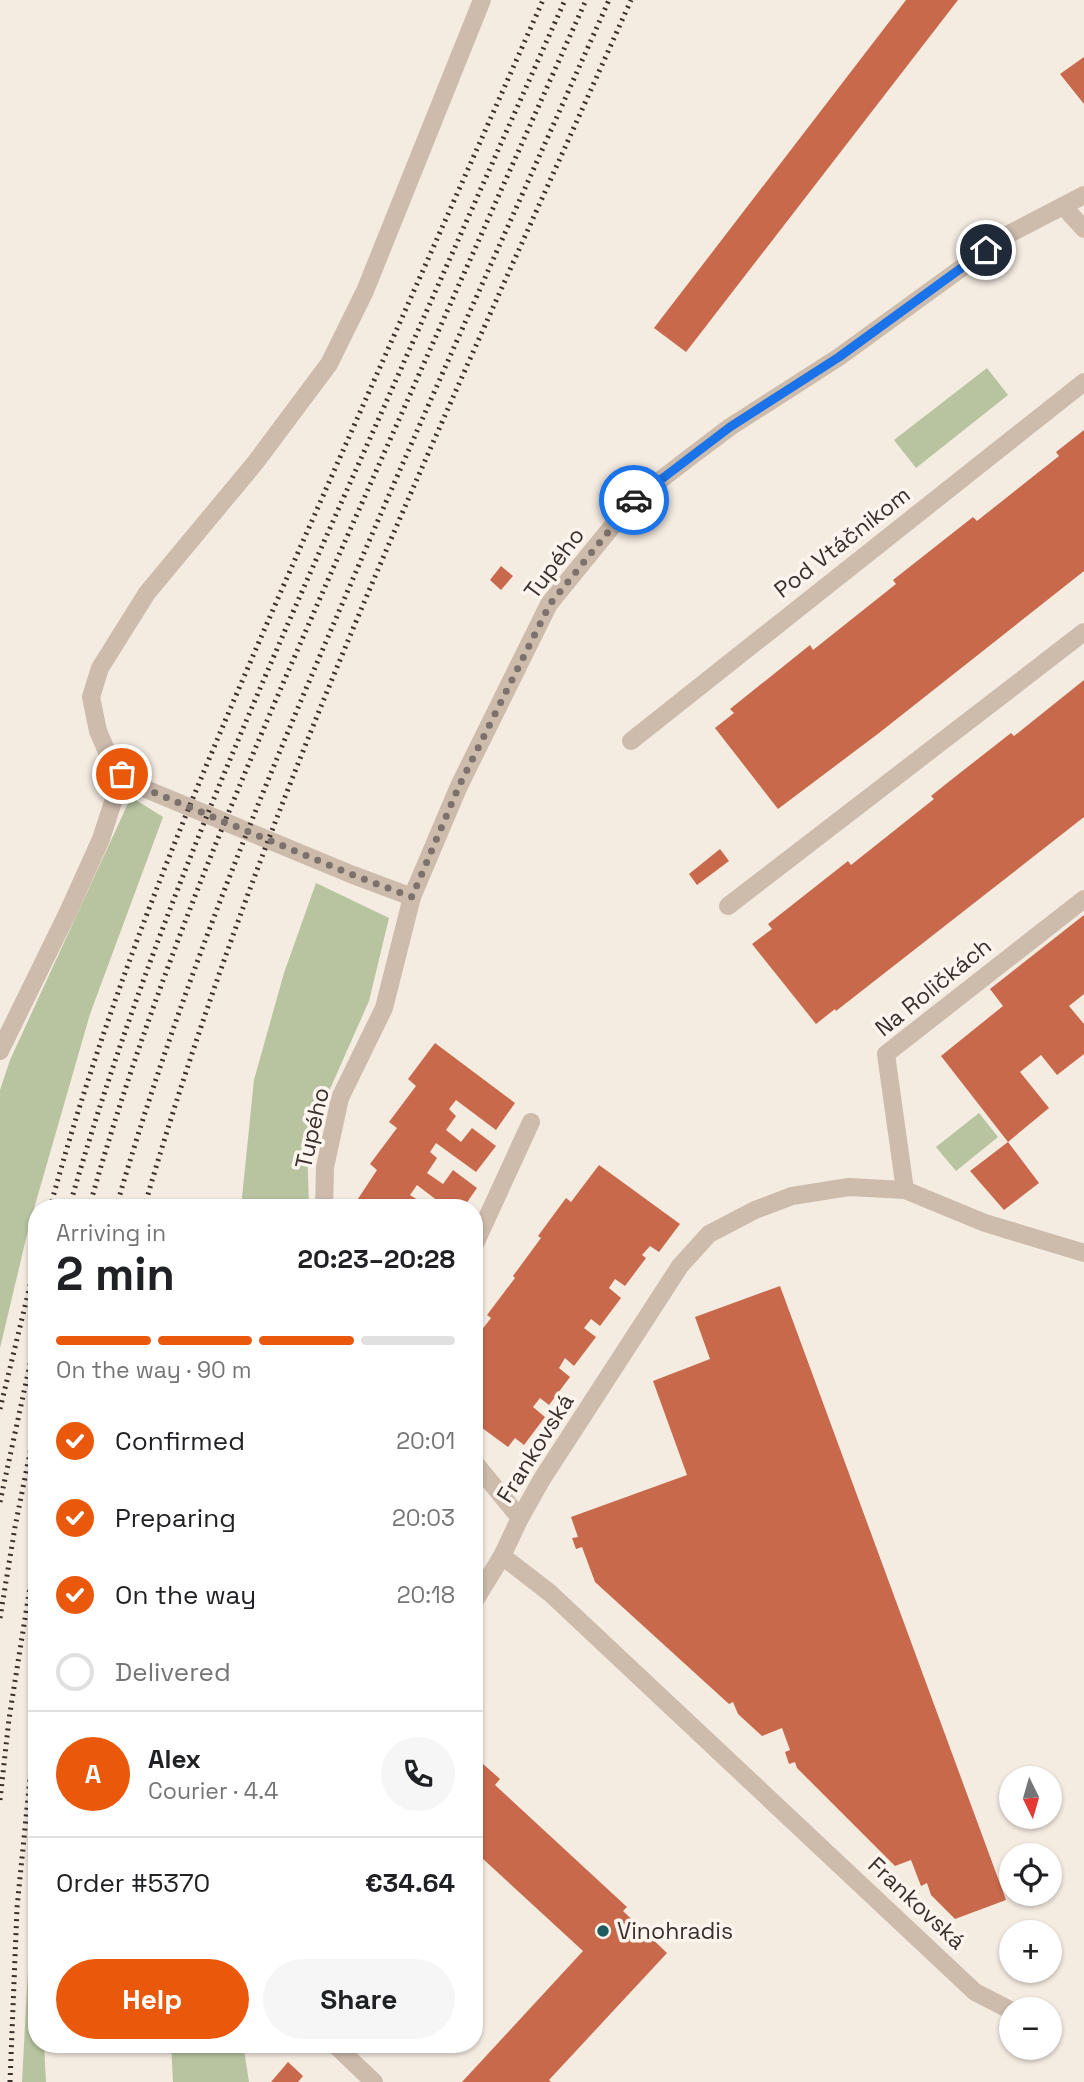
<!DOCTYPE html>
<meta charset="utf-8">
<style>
:root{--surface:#fff;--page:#f6f6f6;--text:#202124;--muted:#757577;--line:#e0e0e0;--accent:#ea580c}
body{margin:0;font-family:"Space Grotesk",sans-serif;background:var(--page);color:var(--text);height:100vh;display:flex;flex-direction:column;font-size:26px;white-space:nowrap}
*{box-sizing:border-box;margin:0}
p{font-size:23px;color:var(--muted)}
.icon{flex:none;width:38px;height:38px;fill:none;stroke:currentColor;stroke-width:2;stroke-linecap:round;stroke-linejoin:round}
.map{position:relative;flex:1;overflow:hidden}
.drawer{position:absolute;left:28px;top:1199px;width:455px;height:854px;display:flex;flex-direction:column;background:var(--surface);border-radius:28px;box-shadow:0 2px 5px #0004}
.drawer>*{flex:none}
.needle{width:46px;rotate:175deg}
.controls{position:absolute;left:999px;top:1766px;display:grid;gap:14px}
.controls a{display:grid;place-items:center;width:63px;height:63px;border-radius:50%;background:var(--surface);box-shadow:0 2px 5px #0004;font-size:35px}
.pin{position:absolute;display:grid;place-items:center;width:60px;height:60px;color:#fff;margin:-30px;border:4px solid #fff;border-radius:50%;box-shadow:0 2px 7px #0007}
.courier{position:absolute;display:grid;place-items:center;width:70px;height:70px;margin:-35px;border:5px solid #1a73e8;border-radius:50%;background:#fff;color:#222;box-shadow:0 2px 9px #0007}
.headline em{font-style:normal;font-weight:700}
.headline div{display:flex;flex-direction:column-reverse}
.headline{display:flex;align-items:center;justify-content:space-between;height:119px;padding:0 28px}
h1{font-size:46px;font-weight:700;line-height:52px}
.bar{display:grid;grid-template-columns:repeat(4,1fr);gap:10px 7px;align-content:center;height:84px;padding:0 28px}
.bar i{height:9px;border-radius:5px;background:var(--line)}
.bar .on{background:var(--accent)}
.bar p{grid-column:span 4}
.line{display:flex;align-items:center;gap:18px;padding:0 28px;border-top:2px solid var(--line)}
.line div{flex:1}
.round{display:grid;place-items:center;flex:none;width:74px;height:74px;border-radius:37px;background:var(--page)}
ol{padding:0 28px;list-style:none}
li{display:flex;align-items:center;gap:21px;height:77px}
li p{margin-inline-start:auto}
li .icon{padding:7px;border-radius:50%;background:var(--accent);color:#fff;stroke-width:4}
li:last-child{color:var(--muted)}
li i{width:38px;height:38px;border:4px solid var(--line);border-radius:50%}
.cta{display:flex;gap:14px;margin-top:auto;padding:14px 28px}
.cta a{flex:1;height:80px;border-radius:42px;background:var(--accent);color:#fff;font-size:28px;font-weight:700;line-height:80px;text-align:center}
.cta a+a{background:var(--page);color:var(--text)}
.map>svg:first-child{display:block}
.green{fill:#b8c4a0}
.building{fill:#c8694b}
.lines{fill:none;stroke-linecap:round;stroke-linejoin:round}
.minor{stroke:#cdbbac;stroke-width:18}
.rail{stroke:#3b302b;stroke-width:5;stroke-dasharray:2 5;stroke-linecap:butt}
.done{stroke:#7c716b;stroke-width:7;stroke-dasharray:0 12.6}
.route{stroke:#1a73e8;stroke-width:9}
.poi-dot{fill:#1f5a5e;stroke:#fbf5ee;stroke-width:2.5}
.labels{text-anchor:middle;stroke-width:7;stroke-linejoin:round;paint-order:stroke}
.street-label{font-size:23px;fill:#3b302b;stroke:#fbf5ee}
.poi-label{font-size:23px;fill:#3b302b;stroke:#fbf5ee;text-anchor:start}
</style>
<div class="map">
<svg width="1084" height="2082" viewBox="0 0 1084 2082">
<rect width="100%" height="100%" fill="#f4ebe1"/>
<!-- green -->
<g class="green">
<path d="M987,368L1008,395L916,468L894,440Z"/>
<path d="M131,797L163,817L90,1014L29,1226L0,1348V1090L10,1060Z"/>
<path d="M316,883L389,918L369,1001L307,1141L309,1207H241L254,1080L284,973Z"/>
<path d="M979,1113L998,1137L956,1171L936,1147Z"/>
<path d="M29,1950L37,1967V2044H44L46,2082H22Z"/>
<path d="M171,2044H243L249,2082H173Z"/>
</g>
<!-- building -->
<g class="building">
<path d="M906,0H958L686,352L654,328Z"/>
<path d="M1084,57V104L1060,74Z"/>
<path d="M1084,430V571L879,733L778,809L715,728L734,713L730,709L810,645L813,650L896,584L893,580L973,517L977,521L1059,456L1056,452Z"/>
<path d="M501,566L513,576L501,590L490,580Z"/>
<path d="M1084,680V817L836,1011L835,1009L816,1024L752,944L772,929L768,924L848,861L851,865L934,799L931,796L951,780L1011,733L1014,736Z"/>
<path d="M720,849L729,861L697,885L689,874Z"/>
<path d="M1084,915V994L1069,1006L1084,1024V1054L1057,1075L1041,1055L1020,1072L1049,1108L1008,1142L941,1056L1003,1006L990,989Z"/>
<path d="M435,1043L515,1103L496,1130L456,1100L449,1109L456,1116L446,1130L461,1142L472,1128L496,1146L476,1172L436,1143L430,1152L437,1158L427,1173L443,1184L453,1170L477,1188L463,1208H447L417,1185L410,1195L418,1200L413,1208H352L377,1170L370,1164L397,1128L389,1122L416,1086L408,1079Z"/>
<path d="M1008,1142L1039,1183L1004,1210L970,1171Z"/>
<path d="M599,1165L680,1224L659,1252L650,1246L642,1255L646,1258L625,1286L615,1279L609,1288L621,1298L600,1326L591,1319L584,1328L596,1337L574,1366L565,1358L559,1368L570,1377L549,1405L540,1398L533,1407L545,1417L524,1445L515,1438L508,1447L474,1422V1340L491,1318L487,1315L515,1278L513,1276L541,1238L538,1236L566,1198L571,1202Z"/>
<path d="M780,1286L1006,1900L955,1919L931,1895L927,1883L921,1886L911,1860L895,1866L797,1768L795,1762L789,1764L785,1752L790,1750L782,1728L762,1736L738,1714L733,1702L729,1704L595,1582L582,1547L576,1549L572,1538L578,1537L571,1517L687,1475L653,1381L710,1359L695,1317Z"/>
<path d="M474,1756L500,1779L495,1785L627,1907L623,1911L667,1953L549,2080L551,2082H462L583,1951L482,1858L474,1867Z"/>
<path d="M288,2062L303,2076L298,2082H271Z"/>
</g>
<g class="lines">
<!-- minor -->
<g class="minor">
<path d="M1063,206L1084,229"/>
<path d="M631,741L1084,382"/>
<path d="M412,897L353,875L148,790L122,774L107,752L98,731L91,697L100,668L147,593L255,463L329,364L365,291L482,0"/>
<path d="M728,906L1084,632"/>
<path d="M0,1051L69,910L101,839L122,774"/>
<path d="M905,1190L886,1054L1084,899"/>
<path d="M324,1208L325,1167L340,1098L384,1008L412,897L459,786L549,604L632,502L685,461L730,427L839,357L1007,235L1084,195"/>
<path d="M474,1246L531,1122"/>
<path d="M474,1462L520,1518"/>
<path d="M502,1556L550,1593L975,1992L1012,2011"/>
<path d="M474,1602L502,1556L520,1518L542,1479L680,1266L709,1234L755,1210L792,1196L849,1187L905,1190L985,1223L1084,1253"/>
<path d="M334,2044L374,2082"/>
</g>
<!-- rail -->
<g class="rail">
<path d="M50,1208C110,986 201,774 293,564C376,375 460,188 543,0"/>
<path d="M69,1208C138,967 237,738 338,510C414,340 489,170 565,0"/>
<path d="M89,1208C151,986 243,774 335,564C418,376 502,188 586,0"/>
<path d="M116,1208C177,996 262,790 349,588C433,391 522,196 609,0"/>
<path d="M144,1208C265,790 455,396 631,0"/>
<path d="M0,1409L37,1257"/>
<path d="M0,1502L37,1332"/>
<path d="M0,1618L15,1527L37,1418"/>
<path d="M0,1800L9,1719L37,1543"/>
<path d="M10,2082L17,1908L37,1708"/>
</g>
</g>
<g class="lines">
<!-- done -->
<path class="done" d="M122,774L148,790L353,875L412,897L459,786L550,604L634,500"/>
<!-- route -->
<path class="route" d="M634,500L730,427L839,357L986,250"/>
</g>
<!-- markers -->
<circle class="poi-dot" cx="603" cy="1931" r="7"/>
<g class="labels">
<!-- street labels -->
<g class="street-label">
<text transform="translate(842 542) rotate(-38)" y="8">Pod Vtáčnikom</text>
<text transform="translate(554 563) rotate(-53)" y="8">Tupého</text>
<text transform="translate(933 987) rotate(-39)" y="8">Na Roličkách</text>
<text transform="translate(312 1128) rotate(-77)" y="8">Tupého</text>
<text transform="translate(535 1448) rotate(-58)" y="8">Frankovská</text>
<text transform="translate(917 1903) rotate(43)" y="8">Frankovská</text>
</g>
<!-- poi labels -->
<g class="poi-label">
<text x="617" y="1939">Vinohradis</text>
</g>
</g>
</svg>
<div class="controls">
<a><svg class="needle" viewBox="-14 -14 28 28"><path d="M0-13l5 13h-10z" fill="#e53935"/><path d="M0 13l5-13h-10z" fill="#757577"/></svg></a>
<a><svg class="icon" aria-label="locate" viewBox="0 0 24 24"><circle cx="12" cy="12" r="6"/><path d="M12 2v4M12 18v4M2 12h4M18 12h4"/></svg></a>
<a>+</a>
<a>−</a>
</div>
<div class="pin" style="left:122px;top:774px;background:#ea580c"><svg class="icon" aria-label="bag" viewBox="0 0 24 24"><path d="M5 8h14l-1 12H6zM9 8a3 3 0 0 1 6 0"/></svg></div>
<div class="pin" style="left:986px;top:250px;background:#1f2937"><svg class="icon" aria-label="home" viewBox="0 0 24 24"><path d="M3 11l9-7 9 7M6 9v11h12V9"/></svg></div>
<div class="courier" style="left:634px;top:500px"><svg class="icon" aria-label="car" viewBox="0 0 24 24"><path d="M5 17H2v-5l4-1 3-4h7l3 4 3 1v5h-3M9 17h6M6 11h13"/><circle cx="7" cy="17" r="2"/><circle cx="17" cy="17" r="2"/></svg></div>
<section class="drawer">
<div class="headline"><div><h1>2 min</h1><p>Arriving in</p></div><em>20:23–20:28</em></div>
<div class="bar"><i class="on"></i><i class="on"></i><i class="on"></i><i></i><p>On the way · 90 m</p></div>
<ol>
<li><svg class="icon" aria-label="check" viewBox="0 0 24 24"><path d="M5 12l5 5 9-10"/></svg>Confirmed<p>20:01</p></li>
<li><svg class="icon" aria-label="check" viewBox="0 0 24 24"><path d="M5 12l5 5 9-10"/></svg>Preparing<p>20:03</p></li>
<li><svg class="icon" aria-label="check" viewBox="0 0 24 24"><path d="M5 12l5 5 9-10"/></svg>On the way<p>20:18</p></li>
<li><i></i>Delivered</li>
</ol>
<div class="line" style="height:126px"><b class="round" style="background:var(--accent);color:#fff">A</b><div><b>Alex</b><p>Courier · 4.4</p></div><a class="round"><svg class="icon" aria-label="phone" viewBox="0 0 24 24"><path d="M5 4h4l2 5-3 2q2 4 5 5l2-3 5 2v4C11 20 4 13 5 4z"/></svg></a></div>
<div class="line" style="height:91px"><div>Order #5370</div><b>€34.64</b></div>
<div class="cta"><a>Help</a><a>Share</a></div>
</section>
</div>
